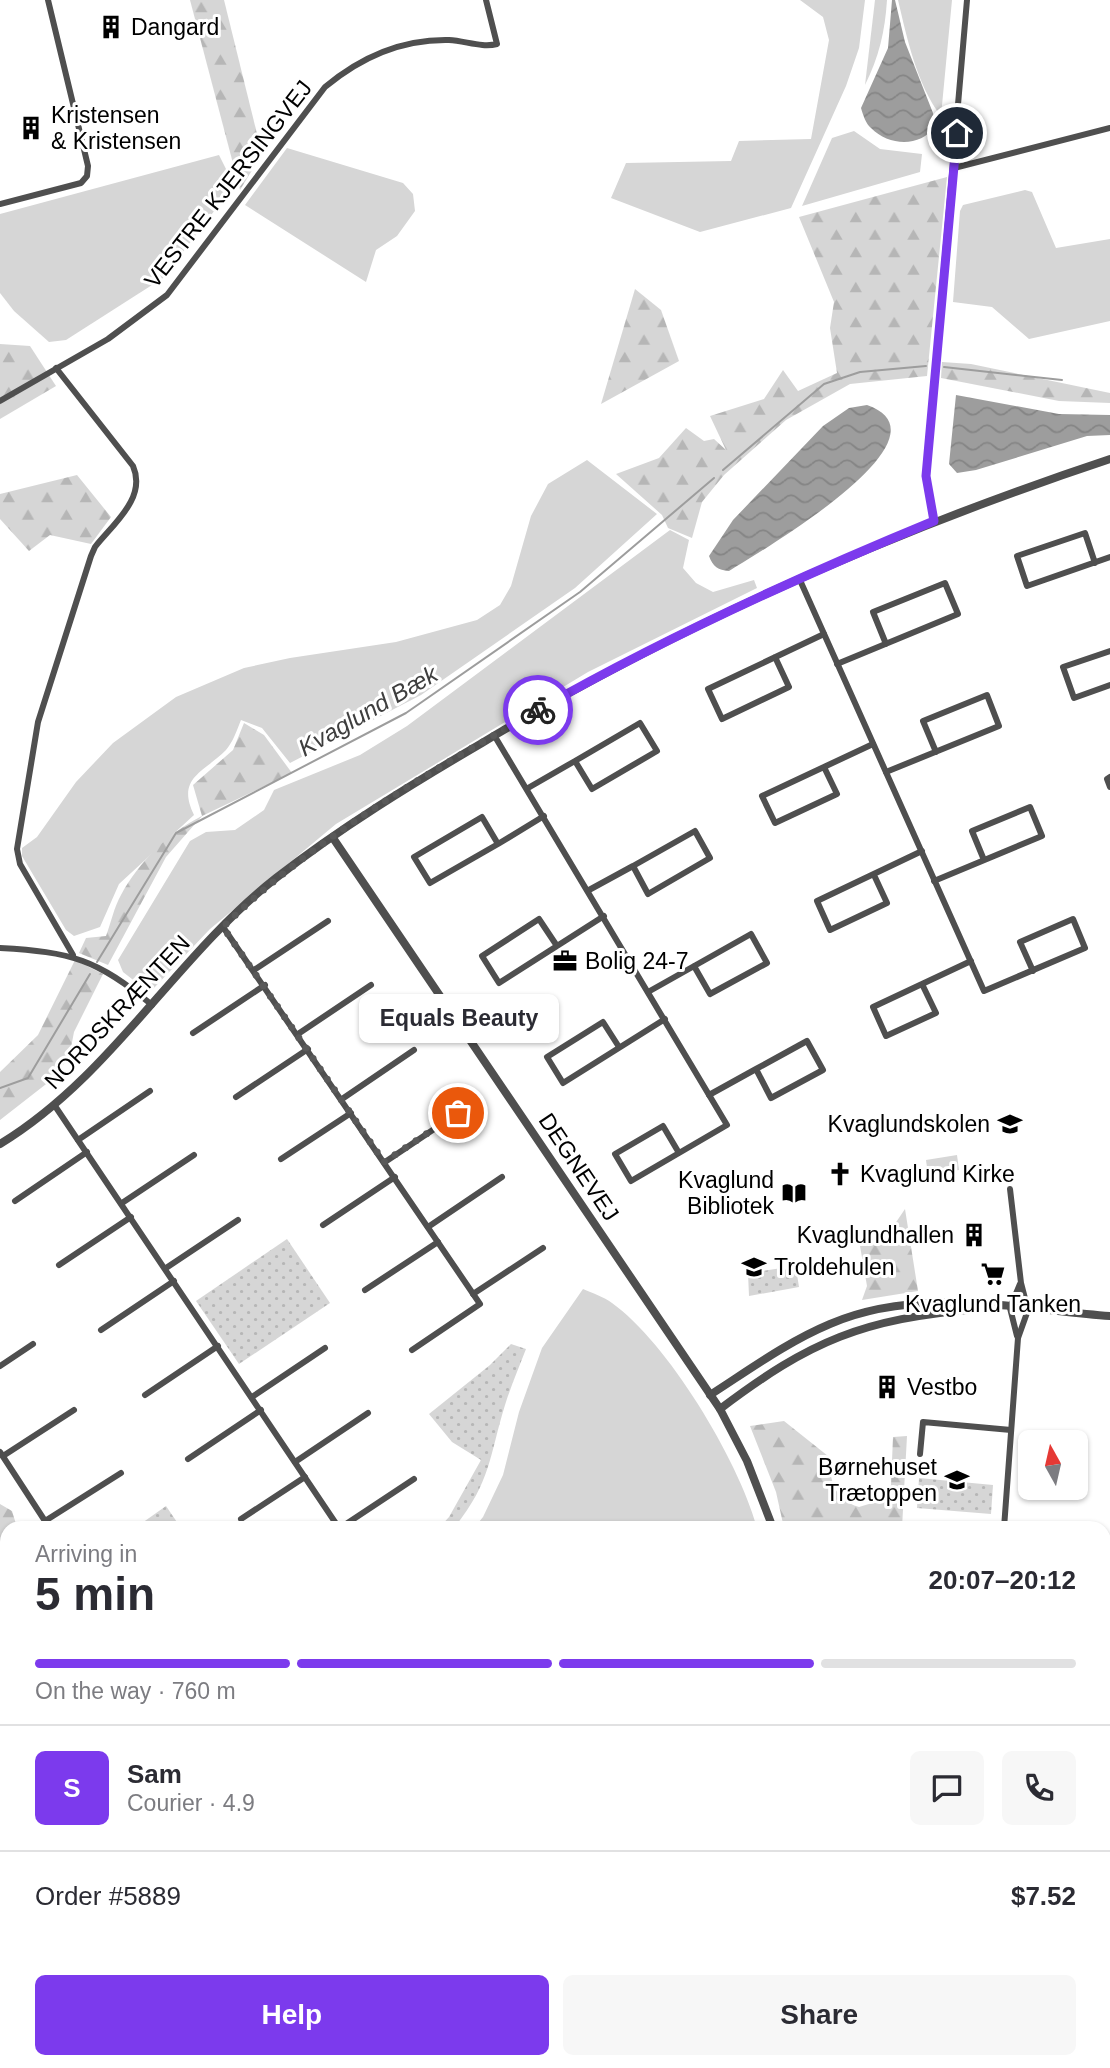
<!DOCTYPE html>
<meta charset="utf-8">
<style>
:root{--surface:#fff;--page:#f7f7f7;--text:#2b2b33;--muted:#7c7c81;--line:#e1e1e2;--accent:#7c3aed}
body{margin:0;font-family:Helvetica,sans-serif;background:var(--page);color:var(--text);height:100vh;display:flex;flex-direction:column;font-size:26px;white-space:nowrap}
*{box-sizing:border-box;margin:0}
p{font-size:23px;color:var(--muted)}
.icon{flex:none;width:38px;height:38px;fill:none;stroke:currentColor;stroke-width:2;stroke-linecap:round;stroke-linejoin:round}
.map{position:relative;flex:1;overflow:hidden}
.sheet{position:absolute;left:0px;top:1521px;width:1111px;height:548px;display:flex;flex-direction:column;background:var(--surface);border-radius:21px 21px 0 0;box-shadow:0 2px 5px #0004}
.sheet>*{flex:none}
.needle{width:46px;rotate:352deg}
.controls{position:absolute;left:1018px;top:1430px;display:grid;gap:14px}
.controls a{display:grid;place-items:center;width:70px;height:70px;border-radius:10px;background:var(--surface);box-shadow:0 2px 5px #0004;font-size:35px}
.pin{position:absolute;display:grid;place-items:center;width:60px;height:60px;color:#fff;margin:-30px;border:4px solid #fff;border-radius:50%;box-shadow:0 2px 7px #0007}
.courier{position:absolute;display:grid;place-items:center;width:70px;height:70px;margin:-35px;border:5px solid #7c3aed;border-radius:50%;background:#fff;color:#222;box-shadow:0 2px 9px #0007}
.bubble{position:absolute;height:49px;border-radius:10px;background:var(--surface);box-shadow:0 2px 5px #0004;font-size:23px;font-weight:600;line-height:49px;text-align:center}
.summary em{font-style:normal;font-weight:600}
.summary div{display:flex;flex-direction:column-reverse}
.summary{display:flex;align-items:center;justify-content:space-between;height:119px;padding:0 35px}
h1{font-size:46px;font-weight:600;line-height:52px}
.bar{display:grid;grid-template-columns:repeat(4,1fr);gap:10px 7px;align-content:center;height:84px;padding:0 35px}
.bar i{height:9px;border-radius:5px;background:var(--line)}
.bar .active{background:var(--accent)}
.bar p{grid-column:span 4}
.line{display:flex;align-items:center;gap:18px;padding:0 35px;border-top:2px solid var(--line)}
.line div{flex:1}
.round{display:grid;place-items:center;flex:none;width:74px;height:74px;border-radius:10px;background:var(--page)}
.action{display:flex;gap:14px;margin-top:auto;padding:14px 35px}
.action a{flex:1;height:80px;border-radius:10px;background:var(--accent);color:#fff;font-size:28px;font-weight:600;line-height:80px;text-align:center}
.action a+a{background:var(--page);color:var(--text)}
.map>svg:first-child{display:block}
.green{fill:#d6d6d6}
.forest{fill:url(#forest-firs)}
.park{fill:url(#park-dots)}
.water{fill:url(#water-waves)}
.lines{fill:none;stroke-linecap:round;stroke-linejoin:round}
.stream{stroke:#9d9d9d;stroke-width:2}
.minor{stroke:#4f4f4f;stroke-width:6}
.tertiary{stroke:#4f4f4f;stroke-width:8}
.done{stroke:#595959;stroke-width:7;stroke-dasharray:0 12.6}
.route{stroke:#7c3aed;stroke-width:9}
.labels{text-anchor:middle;stroke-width:6;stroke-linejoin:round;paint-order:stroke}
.poi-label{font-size:23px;fill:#000;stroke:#fff;text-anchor:start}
.street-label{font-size:23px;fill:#000;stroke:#fff}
.water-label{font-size:24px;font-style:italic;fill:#3e3e3e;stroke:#fff}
</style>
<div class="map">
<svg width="1110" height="2068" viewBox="0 0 1110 2068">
<defs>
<pattern id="forest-firs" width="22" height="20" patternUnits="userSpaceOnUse" patternTransform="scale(1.75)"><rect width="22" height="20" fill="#d6d6d6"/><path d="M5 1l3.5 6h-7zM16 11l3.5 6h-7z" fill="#b6b6b6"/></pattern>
<pattern id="park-dots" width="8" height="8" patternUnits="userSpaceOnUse" patternTransform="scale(1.75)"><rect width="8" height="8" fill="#d6d6d6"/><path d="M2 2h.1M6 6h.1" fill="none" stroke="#b6b6b6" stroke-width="1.8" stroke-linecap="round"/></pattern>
<pattern id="water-waves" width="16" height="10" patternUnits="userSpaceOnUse" patternTransform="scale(1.75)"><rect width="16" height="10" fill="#9d9d9d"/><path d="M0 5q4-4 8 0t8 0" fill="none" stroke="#858585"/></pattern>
</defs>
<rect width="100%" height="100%" fill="#fff"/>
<!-- green -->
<g class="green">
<path d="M800,0H865L859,48L846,86L791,208L700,232L611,198L626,163L731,161L739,141L811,139L829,40L823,17Z"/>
<path d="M875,0H887C885,31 879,57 865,85Z"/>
<path d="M898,0H952L941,116C917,85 907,38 898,0Z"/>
<path d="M854,131L880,149L922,154L920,172L802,206L832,138Z"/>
<path d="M287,148L403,183L413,194L415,211L397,236L376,250L366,282L245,205Z"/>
<path d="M219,155L234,185L163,278L66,340L49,342L14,311L0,293V214Z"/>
<path d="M1025,190L1032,192L1056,248L1110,239V321L1029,339L992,307L953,302L960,211L963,205Z"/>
<path d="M587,460L657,514L575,588L421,695L290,763L262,728L241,720C237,730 233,742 226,750C203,773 176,778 194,815L119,884L100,927L74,936L66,930L22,856V848L37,837L76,782L113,743L176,697L244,668L290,658L396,642L477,620L500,605L511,586L531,516L548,484Z"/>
<path d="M670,530L689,540L683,568L696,583L713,592L754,580L757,588L588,672L336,824L210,929L153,989L146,990L123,972L118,960L190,841L206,832L235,830L264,810L274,790L360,755L407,726Z"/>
<path d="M957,1155L959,1170L928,1175L926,1160Z"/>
<path d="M583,1289C592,1293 604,1297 612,1303C668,1343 739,1461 757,1528H474L483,1517L503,1475L519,1412L542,1348Z"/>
</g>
<!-- forest -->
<g class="forest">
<path d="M190,0H224L262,154L240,190Z"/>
<path d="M947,177L927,376L850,384L786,420L724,475L702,502L692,538L668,528L662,515L616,474L659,458L686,428L704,441L714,439L726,450L710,416L764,399L783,370L798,391L837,373L830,328L834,302L799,217Z"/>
<path d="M635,289L661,310L679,361L601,404Z"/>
<path d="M0,344L30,346L56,386L0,419Z"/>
<path d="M942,362L971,364L1110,393V403L1059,401L941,378Z"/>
<path d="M77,475L111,517L91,544L50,535L29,551L0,519V494Z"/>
<path d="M244,723L264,735L292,773L202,816L166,857L108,965L79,953L86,938L106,936C111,923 114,907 121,895C139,862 169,832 202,816L193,785L233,750Z"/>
<path d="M75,960L103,974L74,1032L69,1058L50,1081L0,1120V1072L38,1035Z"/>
<path d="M905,1209L918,1291L862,1300L867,1286L860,1246L882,1243Z"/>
<path d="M784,1421L828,1456C831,1481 833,1499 859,1507L882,1500L891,1485L893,1437L907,1436L902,1528H784L776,1492L750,1426Z"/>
<path d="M0,1504L12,1511L16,1524L14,1528H7V1543L0,1557Z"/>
<path d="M0,1654L7,1657V1688L0,1687Z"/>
<rect x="1104" y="1834" width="6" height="113"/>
</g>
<!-- park -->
<g class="park">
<path d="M287,1239L330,1303L239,1364L196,1301Z"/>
<path d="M782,1268L783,1270L796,1268L799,1287L749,1296L748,1273Z"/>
<path d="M511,1344L526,1349C519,1367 511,1386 505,1405C489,1457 491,1482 454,1528H439L449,1517L481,1460L452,1442L429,1414L490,1365Z"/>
<path d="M919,1478L993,1485L991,1514L917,1508Z"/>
<path d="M166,1506L181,1528H135Z"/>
<path d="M1104,1691H1110V1869L1106,1933Z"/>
<path d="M914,2062H1076L1078,2068H917Z"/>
</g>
<!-- water -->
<g class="water">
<path d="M892,0H895L905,42L933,113L935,126C920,148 889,146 871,128C866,124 863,115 861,108L888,48Z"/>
<path d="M956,395L1059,414L1110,415V435L1087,436L976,470L957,473L949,464Z"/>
<path d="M867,405C959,437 756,554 729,571C718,570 713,567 709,556L733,520L823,426L849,408Z"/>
</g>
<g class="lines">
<!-- stream -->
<g class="stream">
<path d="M944,367L1062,380"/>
<path d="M723,470L824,384L860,372L926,366"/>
<path d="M97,962L176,833L406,713L580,592L714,478"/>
<path d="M0,1088L28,1078L90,974"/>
<path d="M0,1598L7,1600"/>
</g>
<!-- minor -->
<g class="minor">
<path d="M954,168L1110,128"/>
<path d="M0,204L81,183L87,176L88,166L48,0"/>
<path d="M56,368L133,466C147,498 113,524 95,547L91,556L38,722L17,849L20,864L73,955"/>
<path d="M0,401L108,339L167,295L325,87C361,57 402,39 449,40C466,41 482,48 497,44L486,0"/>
<path d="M934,521L926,476L967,0"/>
<path d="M1095,563L1085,533L1017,556L1027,586L1110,557"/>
<path d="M799,578L984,991L1085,948L1073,919L1020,942L1033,971"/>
<path d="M1110,651L1063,667L1074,698L1110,685"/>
<path d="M775,657L789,687L722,719L708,689L824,634"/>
<path d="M837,664L958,614L945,583L873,612L886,644"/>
<path d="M494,735L727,1125L679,1153L663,1126L615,1154L631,1181L679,1153"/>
<path d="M824,767L837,794L775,823L762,796L873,744"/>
<path d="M886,772L999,726L987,695L923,721L936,752"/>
<path d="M1110,777L1107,779L1110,787"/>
<path d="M528,788L575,761L592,789L657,751L640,723L575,761"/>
<path d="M498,844L430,883L414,857L482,817L498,844L544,816"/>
<path d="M874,875L887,903L830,930L817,901L922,851"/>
<path d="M934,881L1042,836L1030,807L972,831L984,860"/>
<path d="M589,890L633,866L648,894L710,858L695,831L633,866"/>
<path d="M223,927L480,1304L412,1350"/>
<path d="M557,946L499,983L482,956L539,919L557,946L604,916"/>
<path d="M0,948C71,952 97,959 152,1005"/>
<path d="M254,970L328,921"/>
<path d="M922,984L936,1013L886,1036L873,1007L971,961"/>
<path d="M648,992L751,934L767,963L710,994L694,966"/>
<path d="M193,1033L265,985"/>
<path d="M298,1034L371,985"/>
<path d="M619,1047L603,1022L547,1057L563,1083L665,1019"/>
<path d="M709,1095L756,1069L771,1098L823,1070L807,1041L756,1069"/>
<path d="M236,1097L308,1049"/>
<path d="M342,1099L414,1050"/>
<path d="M55,1106L339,1528"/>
<path d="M78,1140L150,1091"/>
<path d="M281,1159L351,1113"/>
<path d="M385,1162L458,1113"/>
<path d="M15,1201L87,1152"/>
<path d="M122,1203L194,1155"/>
<path d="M323,1225L395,1177"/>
<path d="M428,1227L502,1177"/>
<path d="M59,1265L131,1217"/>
<path d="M166,1268L238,1220"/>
<path d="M365,1290L438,1242"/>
<path d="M473,1294L543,1248"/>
<path d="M101,1330L174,1281"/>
<path d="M1017,1336L1010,1308L1020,1284"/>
<path d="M0,1366L33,1344"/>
<path d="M145,1395L218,1346"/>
<path d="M252,1397L325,1348"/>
<path d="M0,1452L45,1521L121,1473"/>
<path d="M920,1454L923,1422L1011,1430"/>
<path d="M3,1456L74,1410"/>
<path d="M188,1459L261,1410"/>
<path d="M295,1462L368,1413"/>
<path d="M241,1519L305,1477"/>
<path d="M340,1528L414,1479"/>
<path d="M1004,1528L1018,1338L1028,1310L1021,1283L1010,1189"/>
<path d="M0,1799L7,1800"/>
<path d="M148,2062V2068"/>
<path d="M521,2062V2068"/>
</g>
<!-- tertiary -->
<g class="tertiary">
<path d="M333,838L720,1409L747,1461L773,1528"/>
<path d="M0,1144C112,1076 175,957 276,878C340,828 412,784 482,743C681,624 890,532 1110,459"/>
<path d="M710,1395C749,1370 787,1342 830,1324C918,1286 1018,1309 1110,1316"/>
<path d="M720,1409C811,1340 863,1319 977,1309"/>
<path d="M900,2062L903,2068"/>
</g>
</g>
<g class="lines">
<!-- done -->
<path class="done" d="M458,1113L384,1162L223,927C312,839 430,772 538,710"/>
<!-- route -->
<path class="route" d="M538,710C666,637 798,577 934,521L926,476L957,133"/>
</g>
<!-- icons -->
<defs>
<g id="building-bare" transform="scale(1.89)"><path d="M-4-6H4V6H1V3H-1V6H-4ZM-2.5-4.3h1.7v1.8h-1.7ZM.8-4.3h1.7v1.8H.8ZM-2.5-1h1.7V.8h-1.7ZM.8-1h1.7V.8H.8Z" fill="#000" stroke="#fff" stroke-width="2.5" paint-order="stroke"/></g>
<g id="office-bare" transform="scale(1.89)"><path d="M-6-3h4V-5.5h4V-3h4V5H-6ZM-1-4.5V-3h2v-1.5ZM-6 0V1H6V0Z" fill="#000" stroke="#fff" stroke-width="2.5" paint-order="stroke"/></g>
<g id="school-bare" transform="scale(1.89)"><path d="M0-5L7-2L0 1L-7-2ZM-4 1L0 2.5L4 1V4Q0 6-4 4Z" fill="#000" stroke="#fff" stroke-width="2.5" paint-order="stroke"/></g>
<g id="church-bare" transform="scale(1.89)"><path d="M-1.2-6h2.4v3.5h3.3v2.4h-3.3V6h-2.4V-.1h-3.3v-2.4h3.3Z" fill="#000" stroke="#fff" stroke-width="2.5" paint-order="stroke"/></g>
<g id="library-bare" transform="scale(1.89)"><path d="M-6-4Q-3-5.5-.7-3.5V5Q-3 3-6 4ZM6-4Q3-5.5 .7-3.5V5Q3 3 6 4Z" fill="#000" stroke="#fff" stroke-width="2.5" paint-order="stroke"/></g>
<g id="supermarket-bare" transform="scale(1.89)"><path d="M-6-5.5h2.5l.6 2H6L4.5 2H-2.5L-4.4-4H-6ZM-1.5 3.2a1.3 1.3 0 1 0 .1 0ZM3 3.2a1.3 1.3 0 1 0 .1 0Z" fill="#000" stroke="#fff" stroke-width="2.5" paint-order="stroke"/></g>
</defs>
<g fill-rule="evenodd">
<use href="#building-bare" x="111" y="27"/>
<use href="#building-bare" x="31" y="128"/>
<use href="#office-bare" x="565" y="961"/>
<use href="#school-bare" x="1010" y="1124"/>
<use href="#church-bare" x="840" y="1174"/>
<use href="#library-bare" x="794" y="1193"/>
<use href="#building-bare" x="974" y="1235"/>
<use href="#school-bare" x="754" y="1267"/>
<use href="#supermarket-bare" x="993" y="1274"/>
<use href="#building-bare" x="887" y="1387"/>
<use href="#school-bare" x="957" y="1480"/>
</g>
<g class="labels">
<!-- poi labels -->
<g class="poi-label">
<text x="131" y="35">Dangard</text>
<text x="51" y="123">Kristensen<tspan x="51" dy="26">&amp; Kristensen</tspan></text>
<text x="585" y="969">Bolig 24-7</text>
<text x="990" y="1132" text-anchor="end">Kvaglundskolen</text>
<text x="860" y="1182">Kvaglund Kirke</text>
<text x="774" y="1188" text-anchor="end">Kvaglund<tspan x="774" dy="26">Bibliotek</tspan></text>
<text x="954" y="1243" text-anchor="end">Kvaglundhallen</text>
<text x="774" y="1275">Troldehulen</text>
<text x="993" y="1312" text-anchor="middle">Kvaglund Tanken</text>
<text x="907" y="1395">Vestbo</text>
<text x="937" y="1475" text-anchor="end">Børnehuset<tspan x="937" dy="26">Trætoppen</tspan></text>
</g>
<!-- street labels -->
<g class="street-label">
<text transform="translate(228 184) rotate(-52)" y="8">VESTRE KJERSINGVEJ</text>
<text transform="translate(117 1012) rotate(-47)" y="8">NORDSKRÆNTEN</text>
<text transform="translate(579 1167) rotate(56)" y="8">DEGNEVEJ</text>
</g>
<!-- water labels -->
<g class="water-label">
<text transform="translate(368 711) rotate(-30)" y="8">Kvaglund Bæk</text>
</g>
</g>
</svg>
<div class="controls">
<a><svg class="needle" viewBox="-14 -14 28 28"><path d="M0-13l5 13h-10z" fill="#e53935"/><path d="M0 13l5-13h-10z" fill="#7c7c81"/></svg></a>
</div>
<div class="pin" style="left:458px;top:1113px;background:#ea580c"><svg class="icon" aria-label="bag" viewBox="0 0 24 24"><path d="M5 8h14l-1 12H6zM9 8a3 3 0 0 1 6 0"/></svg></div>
<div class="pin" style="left:957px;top:133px;background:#1f2937"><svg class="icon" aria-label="home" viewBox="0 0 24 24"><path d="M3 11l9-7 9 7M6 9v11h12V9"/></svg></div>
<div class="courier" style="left:538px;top:710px"><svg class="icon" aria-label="bike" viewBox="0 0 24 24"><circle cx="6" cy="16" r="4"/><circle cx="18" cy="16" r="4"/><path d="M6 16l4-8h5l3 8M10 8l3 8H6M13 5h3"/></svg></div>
<div class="bubble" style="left:359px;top:994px;width:200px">Equals Beauty</div>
<section class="sheet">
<div class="summary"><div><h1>5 min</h1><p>Arriving in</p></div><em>20:07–20:12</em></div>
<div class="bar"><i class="active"></i><i class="active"></i><i class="active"></i><i></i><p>On the way · 760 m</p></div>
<div class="line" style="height:126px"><b class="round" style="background:var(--accent);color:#fff">S</b><div><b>Sam</b><p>Courier · 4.9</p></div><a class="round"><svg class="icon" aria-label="chat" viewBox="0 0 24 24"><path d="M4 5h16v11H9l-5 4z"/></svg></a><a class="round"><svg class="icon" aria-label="phone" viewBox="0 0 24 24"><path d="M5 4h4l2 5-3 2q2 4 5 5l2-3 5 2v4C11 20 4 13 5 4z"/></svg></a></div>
<div class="line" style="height:91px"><div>Order #5889</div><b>$7.52</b></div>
<div class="action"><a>Help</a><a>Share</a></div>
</section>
</div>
